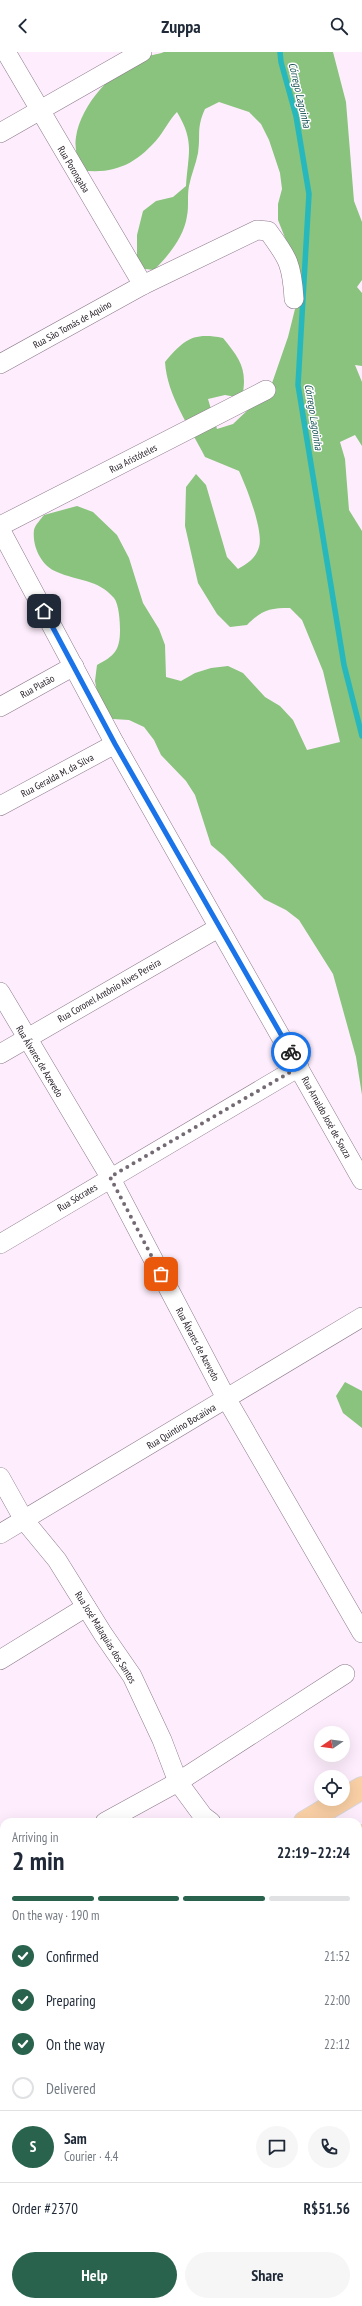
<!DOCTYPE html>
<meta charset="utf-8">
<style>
:root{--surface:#fff;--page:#f6f6f7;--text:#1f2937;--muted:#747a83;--line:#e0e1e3;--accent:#29634d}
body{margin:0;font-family:"PT Sans Narrow",sans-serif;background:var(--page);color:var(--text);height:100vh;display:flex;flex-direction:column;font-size:15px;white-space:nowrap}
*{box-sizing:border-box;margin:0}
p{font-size:13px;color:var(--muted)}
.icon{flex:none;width:22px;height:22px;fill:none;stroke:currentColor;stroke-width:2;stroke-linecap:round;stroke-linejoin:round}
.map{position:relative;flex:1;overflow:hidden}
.sheet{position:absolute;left:0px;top:1766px;width:362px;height:488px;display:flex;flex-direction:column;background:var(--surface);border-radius:12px 12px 0 0;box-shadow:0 4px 16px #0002}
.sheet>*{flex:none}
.needle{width:26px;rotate:257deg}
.buttons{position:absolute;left:314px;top:1674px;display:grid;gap:8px}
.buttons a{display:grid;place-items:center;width:36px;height:36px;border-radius:50%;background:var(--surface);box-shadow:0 4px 16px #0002;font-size:20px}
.pin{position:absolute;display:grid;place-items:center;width:34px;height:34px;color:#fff;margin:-17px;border-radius:8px;box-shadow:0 2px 6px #0006}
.courier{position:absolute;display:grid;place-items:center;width:40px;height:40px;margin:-20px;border:3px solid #1a73e8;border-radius:50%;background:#fff;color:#222;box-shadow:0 1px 5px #0007}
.head em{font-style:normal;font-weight:600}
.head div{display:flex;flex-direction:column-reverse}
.head{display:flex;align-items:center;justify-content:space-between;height:68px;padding:0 12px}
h1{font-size:26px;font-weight:600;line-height:30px}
.bar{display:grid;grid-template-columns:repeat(4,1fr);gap:6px 4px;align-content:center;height:48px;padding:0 12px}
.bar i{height:5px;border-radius:3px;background:var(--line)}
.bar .current{background:var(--accent)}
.bar p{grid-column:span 4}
.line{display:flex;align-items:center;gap:10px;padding:0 12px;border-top:1px solid var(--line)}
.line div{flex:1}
.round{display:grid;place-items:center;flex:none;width:42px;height:42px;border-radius:21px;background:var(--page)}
ol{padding:0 12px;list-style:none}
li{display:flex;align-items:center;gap:12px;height:44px}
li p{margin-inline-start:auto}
li .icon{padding:4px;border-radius:50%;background:var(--accent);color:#fff;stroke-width:4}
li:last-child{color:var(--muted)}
li i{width:22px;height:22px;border:2px solid var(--line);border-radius:50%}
.action{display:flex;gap:8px;margin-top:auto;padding:8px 12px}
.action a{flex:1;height:46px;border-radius:24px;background:var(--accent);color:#fff;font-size:16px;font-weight:600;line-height:46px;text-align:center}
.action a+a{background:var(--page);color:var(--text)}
header{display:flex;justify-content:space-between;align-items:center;height:52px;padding:0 12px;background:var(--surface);font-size:18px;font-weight:600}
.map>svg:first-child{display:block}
.forest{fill:#89c37d}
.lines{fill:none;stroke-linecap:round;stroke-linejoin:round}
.stream{stroke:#26b8bc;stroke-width:5.5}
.minor-casing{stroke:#8b798a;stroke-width:20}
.major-casing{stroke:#d9d7d9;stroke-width:24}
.minor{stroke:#fff;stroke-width:19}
.major{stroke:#fad0a6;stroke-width:22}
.done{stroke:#746a74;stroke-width:4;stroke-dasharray:0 7.2}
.route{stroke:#1a73e8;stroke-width:5}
.labels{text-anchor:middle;stroke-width:3;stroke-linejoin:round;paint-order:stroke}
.street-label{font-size:10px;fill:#2a232a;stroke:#fff}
.water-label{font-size:11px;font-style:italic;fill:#165052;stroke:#fff}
</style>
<header><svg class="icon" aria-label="back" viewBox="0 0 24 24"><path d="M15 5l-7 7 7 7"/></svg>Zuppa<svg class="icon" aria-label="search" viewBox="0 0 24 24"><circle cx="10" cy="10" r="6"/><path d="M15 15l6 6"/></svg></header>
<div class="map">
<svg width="362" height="2254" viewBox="0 0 362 2254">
<rect width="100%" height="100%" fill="#feeefd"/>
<!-- forest -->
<g class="forest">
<path d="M164,0H333L346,50L354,149L362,170V228L357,235L362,241V314L355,313L362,330V394L355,383L340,390L345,407L349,458L362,479V1043L356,1005L333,922L299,868L286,858L264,847L224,804L211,793L195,743L186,729L161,703L154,688L144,675L129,668L113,667L100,656L95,629L97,613C114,604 120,599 120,578C120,570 119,552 114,546C98,527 77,529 57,520C41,514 32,494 34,478C35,473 41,467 44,463L77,454L93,460L117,483L129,506L143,551L159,577L165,593L166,625L181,629L195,621L211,616L228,614L243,621L265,645L280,654L293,668L307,698L340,690L323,619L302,568L290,556C269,556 262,558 247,573L230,575L217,562L198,531L185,474L186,435L196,422L206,433L227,505L238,517C248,511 256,506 259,495C264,479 246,434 239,419L205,405C190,375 167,344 165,310C184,288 192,280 223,286C240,307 248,317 242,346L225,343L208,347L217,377L233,372L270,337L288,285L296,253L291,201L278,168V152L282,137L280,121L269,88L261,72L249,60L219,50L205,57C196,77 201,82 198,101C196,112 191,123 189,134C187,144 189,154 187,164C184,185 169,203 154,218L137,216V183L143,159L156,149L173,145L186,134C188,101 195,90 177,60C170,67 165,77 159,85C137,112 114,123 80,118C78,107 74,96 76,85C81,52 113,18 143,5C149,3 157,3 164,0Z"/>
<path d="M345,1330L362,1339V1376L343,1361L336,1344Z"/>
</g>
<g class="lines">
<!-- stream -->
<path class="stream" d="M280,0L281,10L296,64L309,142L298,333L344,613L362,684"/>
<!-- minor casing -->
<g class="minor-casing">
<g id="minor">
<path d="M6,0L143,233"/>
<path d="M0,81L142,0"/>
<path d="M0,312L143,233L257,178L268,179C288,206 292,212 294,247"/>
<path d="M0,474L266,338"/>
<path d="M0,477L115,692L362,1128"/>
<path d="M0,655L74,614"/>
<path d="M0,754L115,692"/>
<path d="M0,940L110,1125L226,1346L362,1581"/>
<path d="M0,1002L218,876"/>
<path d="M0,1192L299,1015"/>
<path d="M0,1425L24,1468L57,1508L103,1582L132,1624L162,1688L178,1730L203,1764L211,1770"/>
<path d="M0,1482L362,1265"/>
<path d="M0,1608L86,1555"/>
<path d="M105,1770L178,1730L345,1622"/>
<path d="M0,1828L4,1825"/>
<path d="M0,1902L4,1909"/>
<path d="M358,1993L362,1991"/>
<path d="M0,2136L4,2137"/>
<path d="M358,2212L362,2210"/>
<path d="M265,2250L267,2254"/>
<path d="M288,2254L295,2250"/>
</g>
</g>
<!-- major casing -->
<g class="major-casing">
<g id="major">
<path d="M305,1770L362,1736"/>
<path d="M358,1787L362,1784"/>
<path d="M0,1962L4,1959"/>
<path d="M7,2254L9,2250"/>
</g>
</g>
<!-- minor -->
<use href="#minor" class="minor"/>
<!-- major -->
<use href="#major" class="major"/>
</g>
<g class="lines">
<!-- done -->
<path class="done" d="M161,1222L110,1125L299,1015L291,1000"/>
<!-- route -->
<path class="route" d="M44,559L115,692L291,1000"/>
</g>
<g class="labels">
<!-- street labels -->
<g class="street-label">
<text transform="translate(74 117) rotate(59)" y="4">Rua Porongaba</text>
<text transform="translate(72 272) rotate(-29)" y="4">Rua São Tomás de Aquino</text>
<text transform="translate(133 406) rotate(-27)" y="4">Rua Aristóteles</text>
<text transform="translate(37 634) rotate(-29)" y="4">Rua Platão</text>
<text transform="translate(57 723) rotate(-28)" y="4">Rua Geralda M. da Silva</text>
<text transform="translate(109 938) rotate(-30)" y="4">Rua Coronel Antônio Alves Pereira</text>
<text transform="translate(40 1009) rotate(59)" y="4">Rua Álvares de Azevedo</text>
<text transform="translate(327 1065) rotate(61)" y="4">Rua Arnaldo José de Souza</text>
<text transform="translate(77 1145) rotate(-31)" y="4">Rua Sócrates</text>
<text transform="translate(198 1292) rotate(62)" y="4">Rua Álvares de Azevedo</text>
<text transform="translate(181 1374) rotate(-31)" y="4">Rua Quintino Bocaiúva</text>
<text transform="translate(106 1585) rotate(58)" y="4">Rua José Malaquias dos Santos</text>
</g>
<!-- water labels -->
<g class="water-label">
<text transform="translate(300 43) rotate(77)" y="4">Córrego Lagoinha</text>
<text transform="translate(314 365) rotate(81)" y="4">Córrego Lagoinha</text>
</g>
</g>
</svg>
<div class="buttons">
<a><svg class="needle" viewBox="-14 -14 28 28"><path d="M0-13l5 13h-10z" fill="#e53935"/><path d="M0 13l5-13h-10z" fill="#747a83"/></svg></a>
<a><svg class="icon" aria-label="locate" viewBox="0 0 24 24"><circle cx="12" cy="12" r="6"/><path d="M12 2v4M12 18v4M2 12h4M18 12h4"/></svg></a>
</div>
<div class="pin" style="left:161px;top:1222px;background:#ea580c"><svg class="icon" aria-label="bag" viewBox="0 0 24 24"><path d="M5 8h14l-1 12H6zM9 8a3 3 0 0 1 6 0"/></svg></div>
<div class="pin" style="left:44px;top:559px;background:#1f2937"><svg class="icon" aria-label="home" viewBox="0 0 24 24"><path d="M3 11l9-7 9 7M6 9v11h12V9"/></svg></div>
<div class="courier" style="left:291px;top:1000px"><svg class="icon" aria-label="bike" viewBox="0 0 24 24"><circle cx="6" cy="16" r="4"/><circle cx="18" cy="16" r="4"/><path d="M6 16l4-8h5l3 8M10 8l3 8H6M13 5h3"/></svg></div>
<section class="sheet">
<div class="head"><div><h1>2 min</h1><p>Arriving in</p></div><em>22:19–22:24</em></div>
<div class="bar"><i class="current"></i><i class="current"></i><i class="current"></i><i></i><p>On the way · 190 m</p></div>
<ol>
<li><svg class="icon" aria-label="check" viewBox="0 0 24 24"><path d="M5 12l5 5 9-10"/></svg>Confirmed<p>21:52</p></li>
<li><svg class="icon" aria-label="check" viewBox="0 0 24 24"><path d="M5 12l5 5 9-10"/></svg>Preparing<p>22:00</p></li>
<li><svg class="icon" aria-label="check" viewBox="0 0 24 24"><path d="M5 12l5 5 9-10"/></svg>On the way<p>22:12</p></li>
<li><i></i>Delivered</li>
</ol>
<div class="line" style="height:72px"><b class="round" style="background:var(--accent);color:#fff">S</b><div><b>Sam</b><p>Courier · 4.4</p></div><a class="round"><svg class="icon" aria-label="chat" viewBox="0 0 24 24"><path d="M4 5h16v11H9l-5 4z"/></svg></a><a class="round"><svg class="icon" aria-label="phone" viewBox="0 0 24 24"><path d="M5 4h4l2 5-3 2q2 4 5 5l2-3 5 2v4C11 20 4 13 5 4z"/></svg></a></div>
<div class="line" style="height:52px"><div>Order #2370</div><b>R$51.56</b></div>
<div class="action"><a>Help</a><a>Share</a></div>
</section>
</div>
